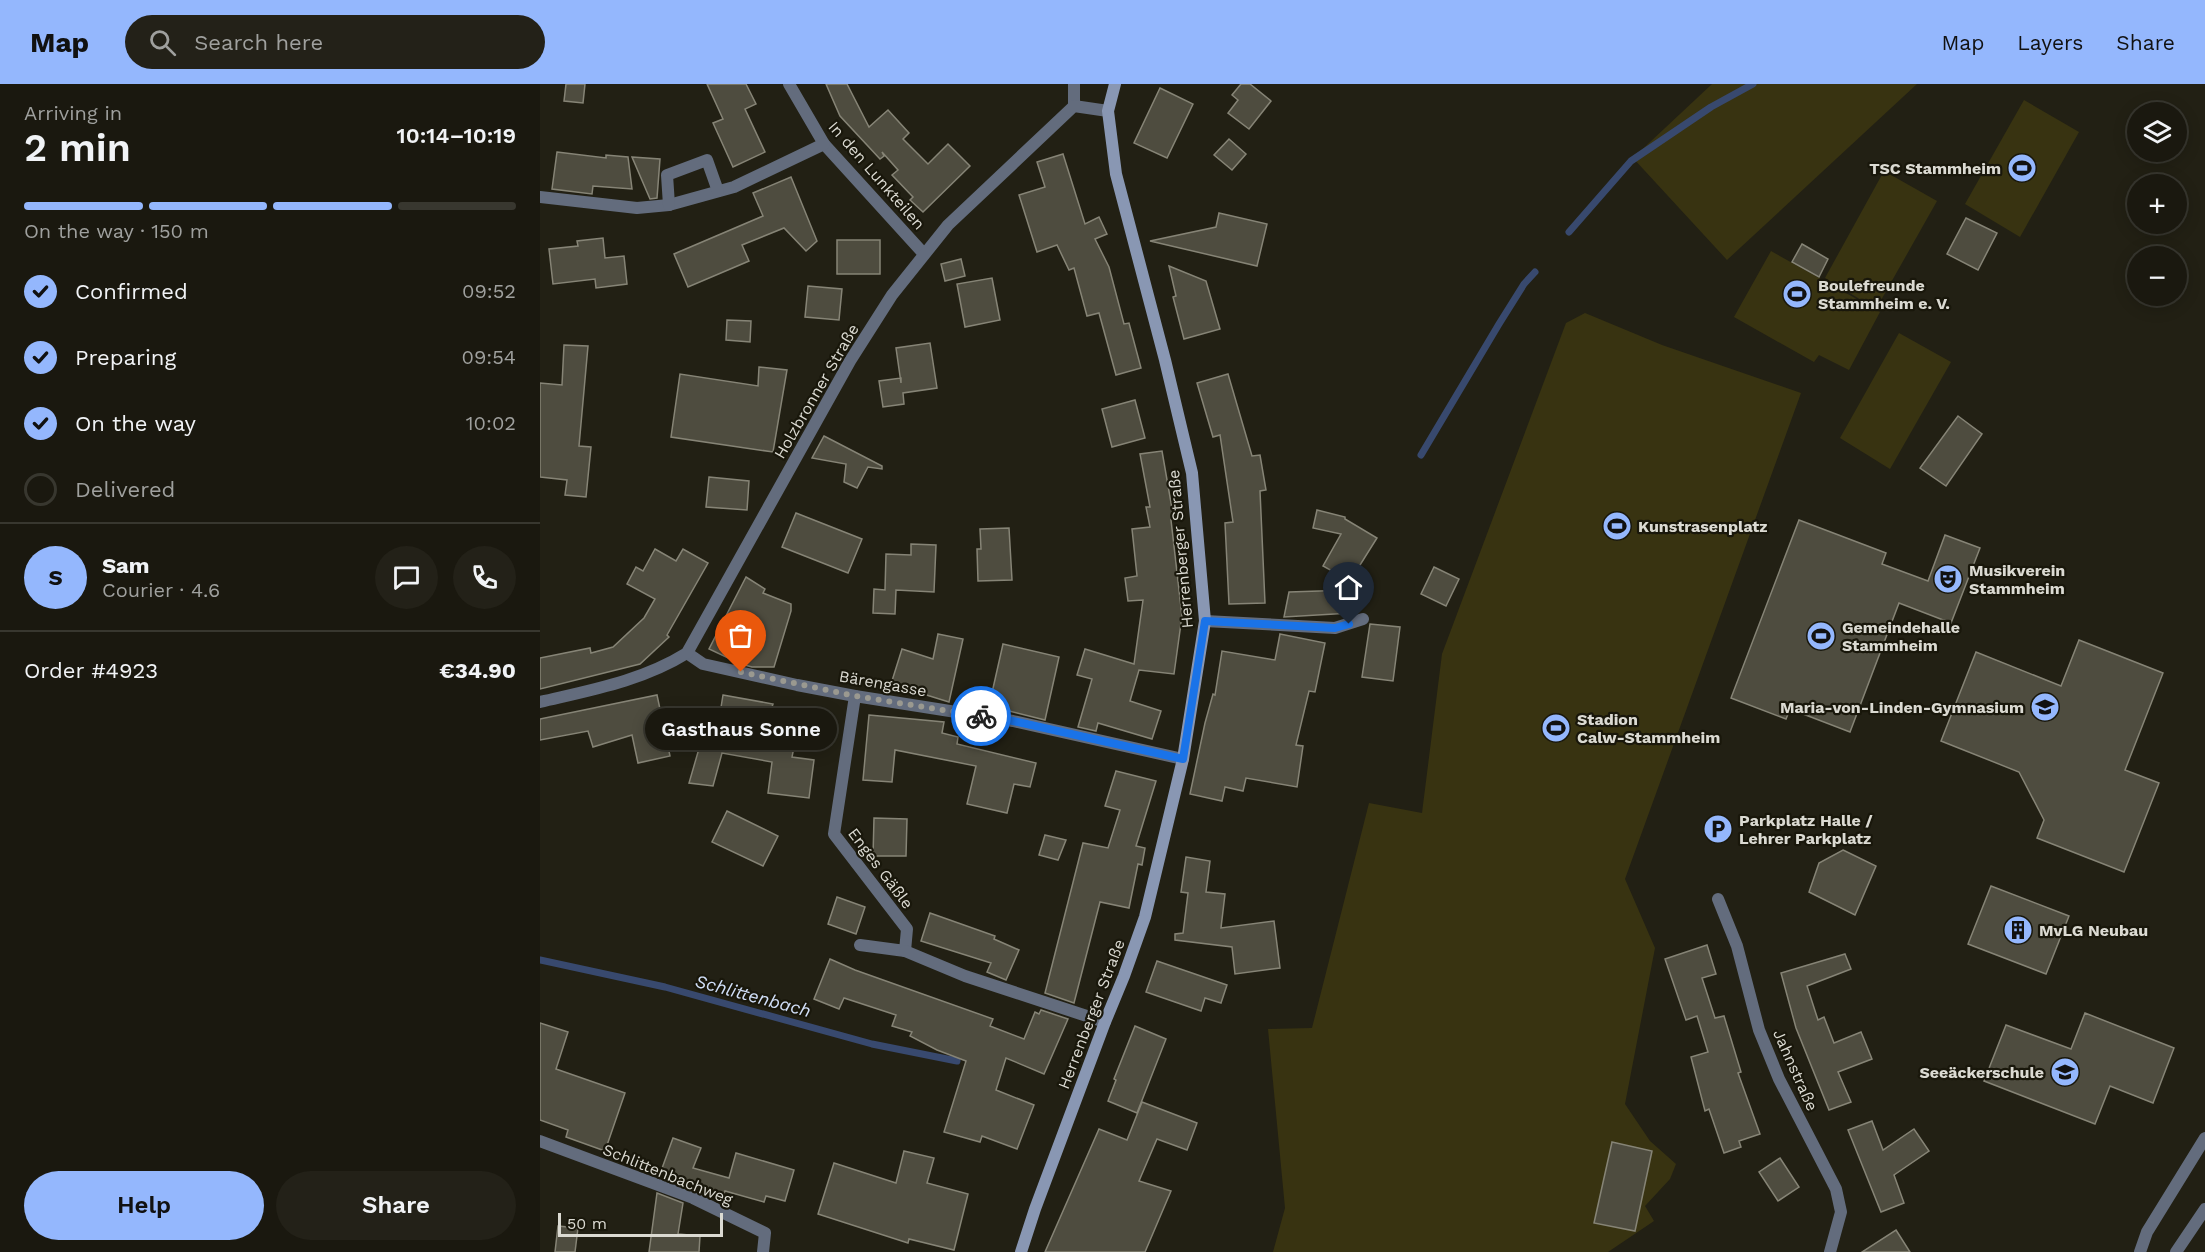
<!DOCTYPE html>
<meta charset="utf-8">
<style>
:root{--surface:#1a180f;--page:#232118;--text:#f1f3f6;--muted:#9fa09e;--line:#38372f;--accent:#94b7fd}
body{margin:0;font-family:"Work Sans",sans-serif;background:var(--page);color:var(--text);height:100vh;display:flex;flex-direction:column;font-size:22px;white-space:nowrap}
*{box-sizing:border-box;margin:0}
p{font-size:20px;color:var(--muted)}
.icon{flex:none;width:33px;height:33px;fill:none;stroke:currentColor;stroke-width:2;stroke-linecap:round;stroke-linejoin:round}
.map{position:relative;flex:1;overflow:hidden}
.details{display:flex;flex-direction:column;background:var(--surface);width:540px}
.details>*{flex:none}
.fabs{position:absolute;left:1587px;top:18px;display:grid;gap:12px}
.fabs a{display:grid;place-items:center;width:60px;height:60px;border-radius:50%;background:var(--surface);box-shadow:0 3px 15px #0003,0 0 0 2px var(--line);font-size:30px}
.scale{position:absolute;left:18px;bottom:15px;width:165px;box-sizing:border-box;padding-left:6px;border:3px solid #dbdad2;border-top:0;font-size:16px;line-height:21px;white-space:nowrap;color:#dbdad2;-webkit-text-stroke:4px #19170b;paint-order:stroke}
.pin{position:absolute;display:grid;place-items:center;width:51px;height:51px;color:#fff;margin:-62px -26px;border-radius:50% 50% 50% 0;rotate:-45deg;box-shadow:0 0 6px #0007}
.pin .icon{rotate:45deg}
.courier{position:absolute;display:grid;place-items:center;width:60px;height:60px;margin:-30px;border:4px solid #1a73e8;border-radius:50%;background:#fff;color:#222;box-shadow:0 2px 8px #0007}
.bubble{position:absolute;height:42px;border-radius:21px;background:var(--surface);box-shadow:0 3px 15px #0003,0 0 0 2px var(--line);font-size:20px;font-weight:600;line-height:42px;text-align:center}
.summary em{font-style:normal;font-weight:600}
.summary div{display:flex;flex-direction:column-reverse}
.summary{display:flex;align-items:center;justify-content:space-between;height:102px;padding:0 24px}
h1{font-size:39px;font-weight:600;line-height:45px}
.bar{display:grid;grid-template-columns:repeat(4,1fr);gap:9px 6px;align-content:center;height:72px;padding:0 24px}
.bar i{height:8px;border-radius:4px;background:var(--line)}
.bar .on{background:var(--accent)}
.bar p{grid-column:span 4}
.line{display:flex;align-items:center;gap:15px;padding:0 24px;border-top:2px solid var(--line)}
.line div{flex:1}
.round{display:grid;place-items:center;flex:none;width:63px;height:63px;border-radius:32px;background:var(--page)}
ol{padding:0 24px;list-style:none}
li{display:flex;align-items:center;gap:18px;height:66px}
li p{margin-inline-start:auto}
li .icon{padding:6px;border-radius:50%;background:var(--accent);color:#111;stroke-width:4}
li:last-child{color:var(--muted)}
li i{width:33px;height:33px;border:3px solid var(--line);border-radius:50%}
.cta{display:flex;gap:12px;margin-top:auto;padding:12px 24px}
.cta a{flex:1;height:69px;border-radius:36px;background:var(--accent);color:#111;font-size:24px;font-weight:600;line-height:69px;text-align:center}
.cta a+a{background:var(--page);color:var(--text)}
header{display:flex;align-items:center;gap:36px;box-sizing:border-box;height:84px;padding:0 30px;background:var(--accent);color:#111}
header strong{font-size:28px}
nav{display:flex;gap:33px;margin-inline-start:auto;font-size:21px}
.search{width:420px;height:54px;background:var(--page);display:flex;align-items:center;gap:15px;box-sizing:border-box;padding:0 21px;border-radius:33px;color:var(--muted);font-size:22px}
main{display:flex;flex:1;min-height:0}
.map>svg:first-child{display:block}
.green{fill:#383311}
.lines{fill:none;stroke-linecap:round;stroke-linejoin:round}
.stream{stroke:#38496e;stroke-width:7}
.building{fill:#4e4c3f;stroke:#868476;stroke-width:1.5}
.street{stroke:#636c7d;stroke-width:12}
.secondary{stroke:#8997b3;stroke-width:12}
.done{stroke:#9a9990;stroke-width:6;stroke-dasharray:0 10.8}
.route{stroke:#1a73e8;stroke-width:8}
.labels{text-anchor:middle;stroke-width:4.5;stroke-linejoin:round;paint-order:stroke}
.poi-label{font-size:16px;font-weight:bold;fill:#dbdad2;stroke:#19170b;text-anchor:start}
.street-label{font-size:16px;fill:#dbdad2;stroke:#19170b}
.water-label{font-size:18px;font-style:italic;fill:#d2e0f9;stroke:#19170b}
</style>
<header>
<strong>Map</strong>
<div class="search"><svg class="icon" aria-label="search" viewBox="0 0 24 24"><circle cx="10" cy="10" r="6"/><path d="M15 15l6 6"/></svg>Search here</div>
<nav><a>Map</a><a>Layers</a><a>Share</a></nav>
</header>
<main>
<section class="details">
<div class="summary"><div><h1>2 min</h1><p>Arriving in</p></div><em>10:14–10:19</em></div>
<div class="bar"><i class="on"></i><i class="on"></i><i class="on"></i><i></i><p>On the way · 150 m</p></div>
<ol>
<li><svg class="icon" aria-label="check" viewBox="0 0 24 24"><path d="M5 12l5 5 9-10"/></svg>Confirmed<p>09:52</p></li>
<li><svg class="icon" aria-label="check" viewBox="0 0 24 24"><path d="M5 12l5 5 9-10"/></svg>Preparing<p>09:54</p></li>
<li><svg class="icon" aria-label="check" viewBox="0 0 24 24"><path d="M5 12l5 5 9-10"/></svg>On the way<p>10:02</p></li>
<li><i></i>Delivered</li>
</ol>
<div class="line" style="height:108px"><b class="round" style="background:var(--accent);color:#111">S</b><div><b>Sam</b><p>Courier · 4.6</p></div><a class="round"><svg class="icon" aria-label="chat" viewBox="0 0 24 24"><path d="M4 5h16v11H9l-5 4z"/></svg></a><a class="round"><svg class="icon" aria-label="phone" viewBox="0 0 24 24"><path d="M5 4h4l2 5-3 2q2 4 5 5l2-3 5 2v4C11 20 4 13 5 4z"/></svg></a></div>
<div class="line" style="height:78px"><div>Order #4923</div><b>€34.90</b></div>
<div class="cta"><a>Help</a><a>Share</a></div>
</section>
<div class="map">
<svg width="1665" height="1168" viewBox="0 0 1665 1168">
<rect width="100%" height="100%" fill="#222014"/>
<!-- green -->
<g class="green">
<path d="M1172,0H1377L1187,176L1093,74Z"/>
<path d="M1484,16L1539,48L1480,153L1425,120Z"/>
<path d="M1344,87L1397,117L1336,225L1285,194Z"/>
<path d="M1231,167L1340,228L1309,286L1279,271L1274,278L1194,233Z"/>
<path d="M1045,229L1122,261L1261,309L1085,795L1115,864L1085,1020L1110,1057L1136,1080L1130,1095L1105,1122L1114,1137L1068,1168H733L745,1124L728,945L772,944L829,719L882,729L902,570L1026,239Z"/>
<path d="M1359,249L1411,278L1350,385L1300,354Z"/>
</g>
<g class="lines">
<!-- stream -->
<g class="stream">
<path d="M1029,148L1091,77L1171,23L1213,0"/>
<path d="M881,371L959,240L984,200L995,188"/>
<path d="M0,876L125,903L332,960L417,977"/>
</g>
</g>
<!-- building -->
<g class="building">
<path d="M26,0H45L43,19L24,17Z"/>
<path d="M167,0H206L216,20L205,25L225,68L193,83L173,39L183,35Z"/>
<path d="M286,0H307L329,43L348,26L369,49L363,55L388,80L408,60L430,82L383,128L370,116L373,113L352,91L358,86L342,68L344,72L340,75L300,32Z"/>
<path d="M701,0H710L731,17L709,45L688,29L698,16L692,11Z"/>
<path d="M620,4L653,20L627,74L594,59Z"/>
<path d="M689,55L706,70L692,86L674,71Z"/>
<path d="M17,68L66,74V71L88,73L92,105L53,102L52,110L12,105Z"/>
<path d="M523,70L545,140L559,133L567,150L555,155L569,183L584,240L589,239L601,284L576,291L559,229L547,232L534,184L529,186L517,161L497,168L479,111L505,103L497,78Z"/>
<path d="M92,73L120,75L117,114L110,115Z"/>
<path d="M251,93L277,157L266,167L244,144L202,161L209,177L148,203L134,170L223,132L213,109Z"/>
<path d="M679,129L727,140L717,182L610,157L676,143Z"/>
<path d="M1426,134L1457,149L1438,186L1407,170Z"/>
<path d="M63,154L65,174L84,172L87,200L56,204L55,195L13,200L9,165L38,162L37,157Z"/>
<rect x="297" y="156" width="43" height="34"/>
<path d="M1262,160L1288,175L1279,193L1252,178Z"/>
<path d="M421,175L425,192L405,197L401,180Z"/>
<path d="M629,182L666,197L680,245L644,255L633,213L636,212Z"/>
<path d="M452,194L460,236L425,243L417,200Z"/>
<path d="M268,202L302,205L299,236L265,233Z"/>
<path d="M187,236L211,237L210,258L186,256Z"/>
<path d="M390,259L397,304L363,309L364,320L343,323L339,297L361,294V299L356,264Z"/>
<path d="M24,261L48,262L39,362L51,363L46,413L25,411L27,396L0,393V299L22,301Z"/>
<path d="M219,283L247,286L233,368L131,353L140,290L218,302Z"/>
<path d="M688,290L712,372L720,371L726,406L720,407L725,519L689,520L685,439L693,438L680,351L673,353L657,299Z"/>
<path d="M595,316L605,354L572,363L562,325Z"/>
<path d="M1418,332L1442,350L1406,402L1380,384Z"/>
<path d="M284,352L342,382V385L328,383L317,404L304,398L306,380L272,374Z"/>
<path d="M622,367L634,436H631L642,532L634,590L599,586L590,617L621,627L612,655L558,639L556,647L538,643L552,595L537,591L545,565L594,580L603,516L588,517L585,494L597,492L592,445L610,443L606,423H610L600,370Z"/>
<path d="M169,393L209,397L207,426L166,423Z"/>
<path d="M777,426L805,433V435L837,454L810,497L783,482L801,450L773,444Z"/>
<path d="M256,429L322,455L308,489L242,463Z"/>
<path d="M1259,436L1346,469L1342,480L1388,497L1405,451L1440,464L1411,539L1359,519L1310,648L1250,625L1246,635L1191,614Z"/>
<path d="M469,444L472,496L438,497L437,465H441L440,445Z"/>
<path d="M371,460L396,461L394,508L356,506L355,530L333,529L334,505L345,506L346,470L371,471Z"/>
<path d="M115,465L136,477L143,465L168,479L127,551L129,553L100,580L0,605V574L50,564L51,569L73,563L104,534L115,515L87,500L96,483L103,487Z"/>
<path d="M894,483L919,495L906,522L881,510Z"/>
<path d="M206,493L225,505L223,509L251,520V527L234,583H212L201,580L169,565Z"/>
<path d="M810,506L811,529L744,533L749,508Z"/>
<path d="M830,540L860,543L853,597L822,593Z"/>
<path d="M398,550L423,555L409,618L351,600L362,565L393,575Z"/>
<path d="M740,550L785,559L775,608L769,607L756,661L763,662L757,703L706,694L703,707L685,703L682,717L650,710L665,639L673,610L675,611L682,567L735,576Z"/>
<path d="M1539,556L1623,589L1585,686L1619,699L1584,788L1497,754L1504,736L1479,688L1401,657L1436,568L1521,602Z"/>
<path d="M463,560L519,573L505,636L449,622Z"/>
<path d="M117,611L130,672L98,679L92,651L53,663L48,647L0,656V635Z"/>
<path d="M183,611L233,620L232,623L261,628L252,673L274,676L269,714L228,709L232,678L182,669L173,702L149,699L165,644L177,648Z"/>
<path d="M329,631L404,638L402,649L418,653L417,660L496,679L490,703L474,700L467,729L427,720L436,682L355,666L352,698L323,696Z"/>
<path d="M576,687L616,697L596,762L605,764L602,781L598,780L589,824L560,818L534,919L505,909L543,759L568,764L580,726L565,722Z"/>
<path d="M187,727L238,752L223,782L172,758Z"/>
<path d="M334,734L367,735L366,772H333Z"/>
<path d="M505,751L526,756L518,776L499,771Z"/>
<path d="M1303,766L1336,782L1315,831L1269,808L1279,779Z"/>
<path d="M646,773L670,777L666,808L685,810L681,844L734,837L740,884L695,890L692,863L635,856V850L643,849L648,809L641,808Z"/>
<path d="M1451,802L1529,832L1506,890L1428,860Z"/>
<path d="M297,813L325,823L316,850L288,840Z"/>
<path d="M390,829L455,852L454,855L479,866L466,896L447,888L451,879L381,857Z"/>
<path d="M1167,861L1176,890L1162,894L1175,934L1184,932L1201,988L1198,989L1220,1050L1199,1057L1201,1063L1184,1069L1169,1025L1165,1027L1151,973L1168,968L1157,932L1146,936L1125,875Z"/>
<path d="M1305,870L1311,885L1267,902L1278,936L1284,933L1294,959L1321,948L1332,975L1298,988L1311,1018L1289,1026L1256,944L1241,889Z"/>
<path d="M290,875L315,886L453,935L450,942L484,955L495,928L499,930L501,926L528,935L504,990L466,974L456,1006L494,1021L477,1065L442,1052L440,1058L404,1048L426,977L397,966L370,952L372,948L352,942L356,931L304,914L299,925L274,915Z"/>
<path d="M617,877L687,901L681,919L665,914L661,927L606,908Z"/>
<path d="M1545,929L1634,964L1613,1019L1570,1002L1555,1040L1444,997L1466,941L1531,965Z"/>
<path d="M0,939L28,948L16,985L85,1009L65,1067L26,1053L28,1046L0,1036Z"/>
<path d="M595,942L626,955L597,1029L568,1017L576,996L574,995Z"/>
<path d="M602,1018L657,1039L647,1066L617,1055L599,1097L631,1107L605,1168H505L559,1045L587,1056Z"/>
<path d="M1332,1037L1343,1066L1374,1045L1389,1067L1354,1091L1364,1119L1341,1128L1308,1046Z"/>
<path d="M133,1054L161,1064L153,1084L189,1094L196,1069L254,1086L245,1117L226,1112L224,1118L185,1107L184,1110L121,1087Z"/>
<path d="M1072,1058L1112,1067L1095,1147L1054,1139Z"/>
<path d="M364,1067L394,1074L387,1099L428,1110L414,1166L369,1155L368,1159L278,1130L294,1079L356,1099Z"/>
<path d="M1240,1074L1259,1103L1238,1117L1219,1088Z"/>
<path d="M117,1109L143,1119L138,1150L160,1152L159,1168H109Z"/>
<path d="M18,1142L38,1144L35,1168H15Z"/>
<path d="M1356,1146L1370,1168H1322Z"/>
</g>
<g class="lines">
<!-- street -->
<g class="street">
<path d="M249,0L284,60L384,170"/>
<path d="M534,0V22"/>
<path d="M0,113L97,124L129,121L194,103L284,60"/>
<path d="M129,121L127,91L167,76L178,107"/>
<path d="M665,537L795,544L823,535"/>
<path d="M147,569L163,580L257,601L315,612L473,637L643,675"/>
<path d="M315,612L294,750L367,845L365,867L320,861"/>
<path d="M0,618C51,606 102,597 147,569L310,277L352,211L408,141L534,22L568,27"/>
<path d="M1178,815L1197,862L1219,946L1239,995L1296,1105L1301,1128L1290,1168"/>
<path d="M365,867L425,892L565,938"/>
<path d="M0,1057L153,1114L225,1149L223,1168"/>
<path d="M1600,1168L1607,1148L1665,1054"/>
<path d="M1636,1168L1665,1125"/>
</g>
<!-- secondary -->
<path class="secondary" d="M481,1168L495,1125L565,938L584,892L605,833L643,675L665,537L652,389L625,276L576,90L568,27L575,0"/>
</g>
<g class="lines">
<!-- done -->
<path class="done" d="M201,588L315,612L441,632"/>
<!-- route -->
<path class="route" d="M441,632L473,637L643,675L665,537L795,544L809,540"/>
</g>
<!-- icons -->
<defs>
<g id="stadium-disc" transform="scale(1.5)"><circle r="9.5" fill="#94b7fd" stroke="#19170b"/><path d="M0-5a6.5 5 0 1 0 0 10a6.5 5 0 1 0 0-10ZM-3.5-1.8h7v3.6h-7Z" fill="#111"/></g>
<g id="theatre-disc" transform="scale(1.5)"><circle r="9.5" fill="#94b7fd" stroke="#19170b"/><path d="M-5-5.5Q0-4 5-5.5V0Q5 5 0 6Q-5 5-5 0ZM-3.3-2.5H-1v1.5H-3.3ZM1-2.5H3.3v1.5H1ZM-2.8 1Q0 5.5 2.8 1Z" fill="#111"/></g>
<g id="school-disc" transform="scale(1.5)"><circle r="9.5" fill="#94b7fd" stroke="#19170b"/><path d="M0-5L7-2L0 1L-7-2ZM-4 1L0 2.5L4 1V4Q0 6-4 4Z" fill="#111"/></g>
<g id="parking-disc" transform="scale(1.5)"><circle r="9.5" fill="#94b7fd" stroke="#19170b"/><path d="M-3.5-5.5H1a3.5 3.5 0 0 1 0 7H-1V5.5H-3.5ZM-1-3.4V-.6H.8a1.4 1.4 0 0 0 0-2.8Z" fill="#111"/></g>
<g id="building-disc" transform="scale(1.5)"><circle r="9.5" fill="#94b7fd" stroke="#19170b"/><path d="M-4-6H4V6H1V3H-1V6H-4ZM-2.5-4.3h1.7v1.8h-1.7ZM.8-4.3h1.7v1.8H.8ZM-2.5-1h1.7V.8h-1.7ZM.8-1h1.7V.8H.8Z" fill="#111"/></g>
</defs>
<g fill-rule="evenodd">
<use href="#stadium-disc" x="1482" y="84"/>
<use href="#stadium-disc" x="1257" y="210"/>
<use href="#stadium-disc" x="1077" y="442"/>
<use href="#theatre-disc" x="1408" y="495"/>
<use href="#stadium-disc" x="1281" y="552"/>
<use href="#school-disc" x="1505" y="623"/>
<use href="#stadium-disc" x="1016" y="644"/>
<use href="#parking-disc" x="1178" y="745"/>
<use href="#building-disc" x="1478" y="846"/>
<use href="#school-disc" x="1525" y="988"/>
</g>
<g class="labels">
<!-- poi labels -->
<g class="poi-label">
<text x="1461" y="90" text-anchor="end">TSC Stammheim</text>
<text x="1278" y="207">Boulefreunde<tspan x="1278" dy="18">Stammheim e. V.</tspan></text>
<text x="1098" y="448">Kunstrasenplatz</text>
<text x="1429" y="492">Musikverein<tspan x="1429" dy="18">Stammheim</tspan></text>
<text x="1302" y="549">Gemeindehalle<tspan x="1302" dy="18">Stammheim</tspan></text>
<text x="1484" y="629" text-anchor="end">Maria-von-Linden-Gymnasium</text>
<text x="1037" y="641">Stadion<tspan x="1037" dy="18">Calw-Stammheim</tspan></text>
<text x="1199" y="742">Parkplatz Halle /<tspan x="1199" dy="18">Lehrer Parkplatz</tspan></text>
<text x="1499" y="852">MvLG Neubau</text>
<text x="1504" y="994" text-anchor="end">Seeäckerschule</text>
</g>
<!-- street labels -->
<g class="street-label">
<text transform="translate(337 91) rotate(49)" y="6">In den Lunkteilen</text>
<text transform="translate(276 307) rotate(-60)" y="6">Holzbronner Straße</text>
<text transform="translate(640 465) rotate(-95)" y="6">Herrenberger Straße</text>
<text transform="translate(343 599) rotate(10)" y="6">Bärengasse</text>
<text transform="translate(341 784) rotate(53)" y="6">Enges Gäßle</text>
<text transform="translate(551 930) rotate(-69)" y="6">Herrenberger Straße</text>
<text transform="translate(1256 986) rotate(66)" y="6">Jahnstraße</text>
<text transform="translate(128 1090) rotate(22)" y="6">Schlittenbachweg</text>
</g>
<!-- water labels -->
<g class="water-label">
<text transform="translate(213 912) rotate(15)" y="6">Schlittenbach</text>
</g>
</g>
</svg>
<div class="fabs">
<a><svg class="icon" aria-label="layers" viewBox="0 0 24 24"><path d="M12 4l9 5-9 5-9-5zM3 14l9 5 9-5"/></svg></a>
<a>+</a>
<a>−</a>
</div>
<div class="scale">50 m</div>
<div class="pin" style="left:201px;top:588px;background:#ea580c"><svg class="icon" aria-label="bag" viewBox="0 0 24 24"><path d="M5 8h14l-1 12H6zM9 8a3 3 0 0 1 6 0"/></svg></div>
<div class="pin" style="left:809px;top:540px;background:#1f2937"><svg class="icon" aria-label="home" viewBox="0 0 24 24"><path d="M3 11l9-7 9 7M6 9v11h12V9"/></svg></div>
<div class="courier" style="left:441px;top:632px"><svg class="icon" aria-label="bike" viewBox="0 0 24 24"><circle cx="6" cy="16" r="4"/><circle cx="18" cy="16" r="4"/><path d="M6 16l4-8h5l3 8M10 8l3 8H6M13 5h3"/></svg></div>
<div class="bubble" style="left:105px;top:624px;width:192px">Gasthaus Sonne</div>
</div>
</main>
